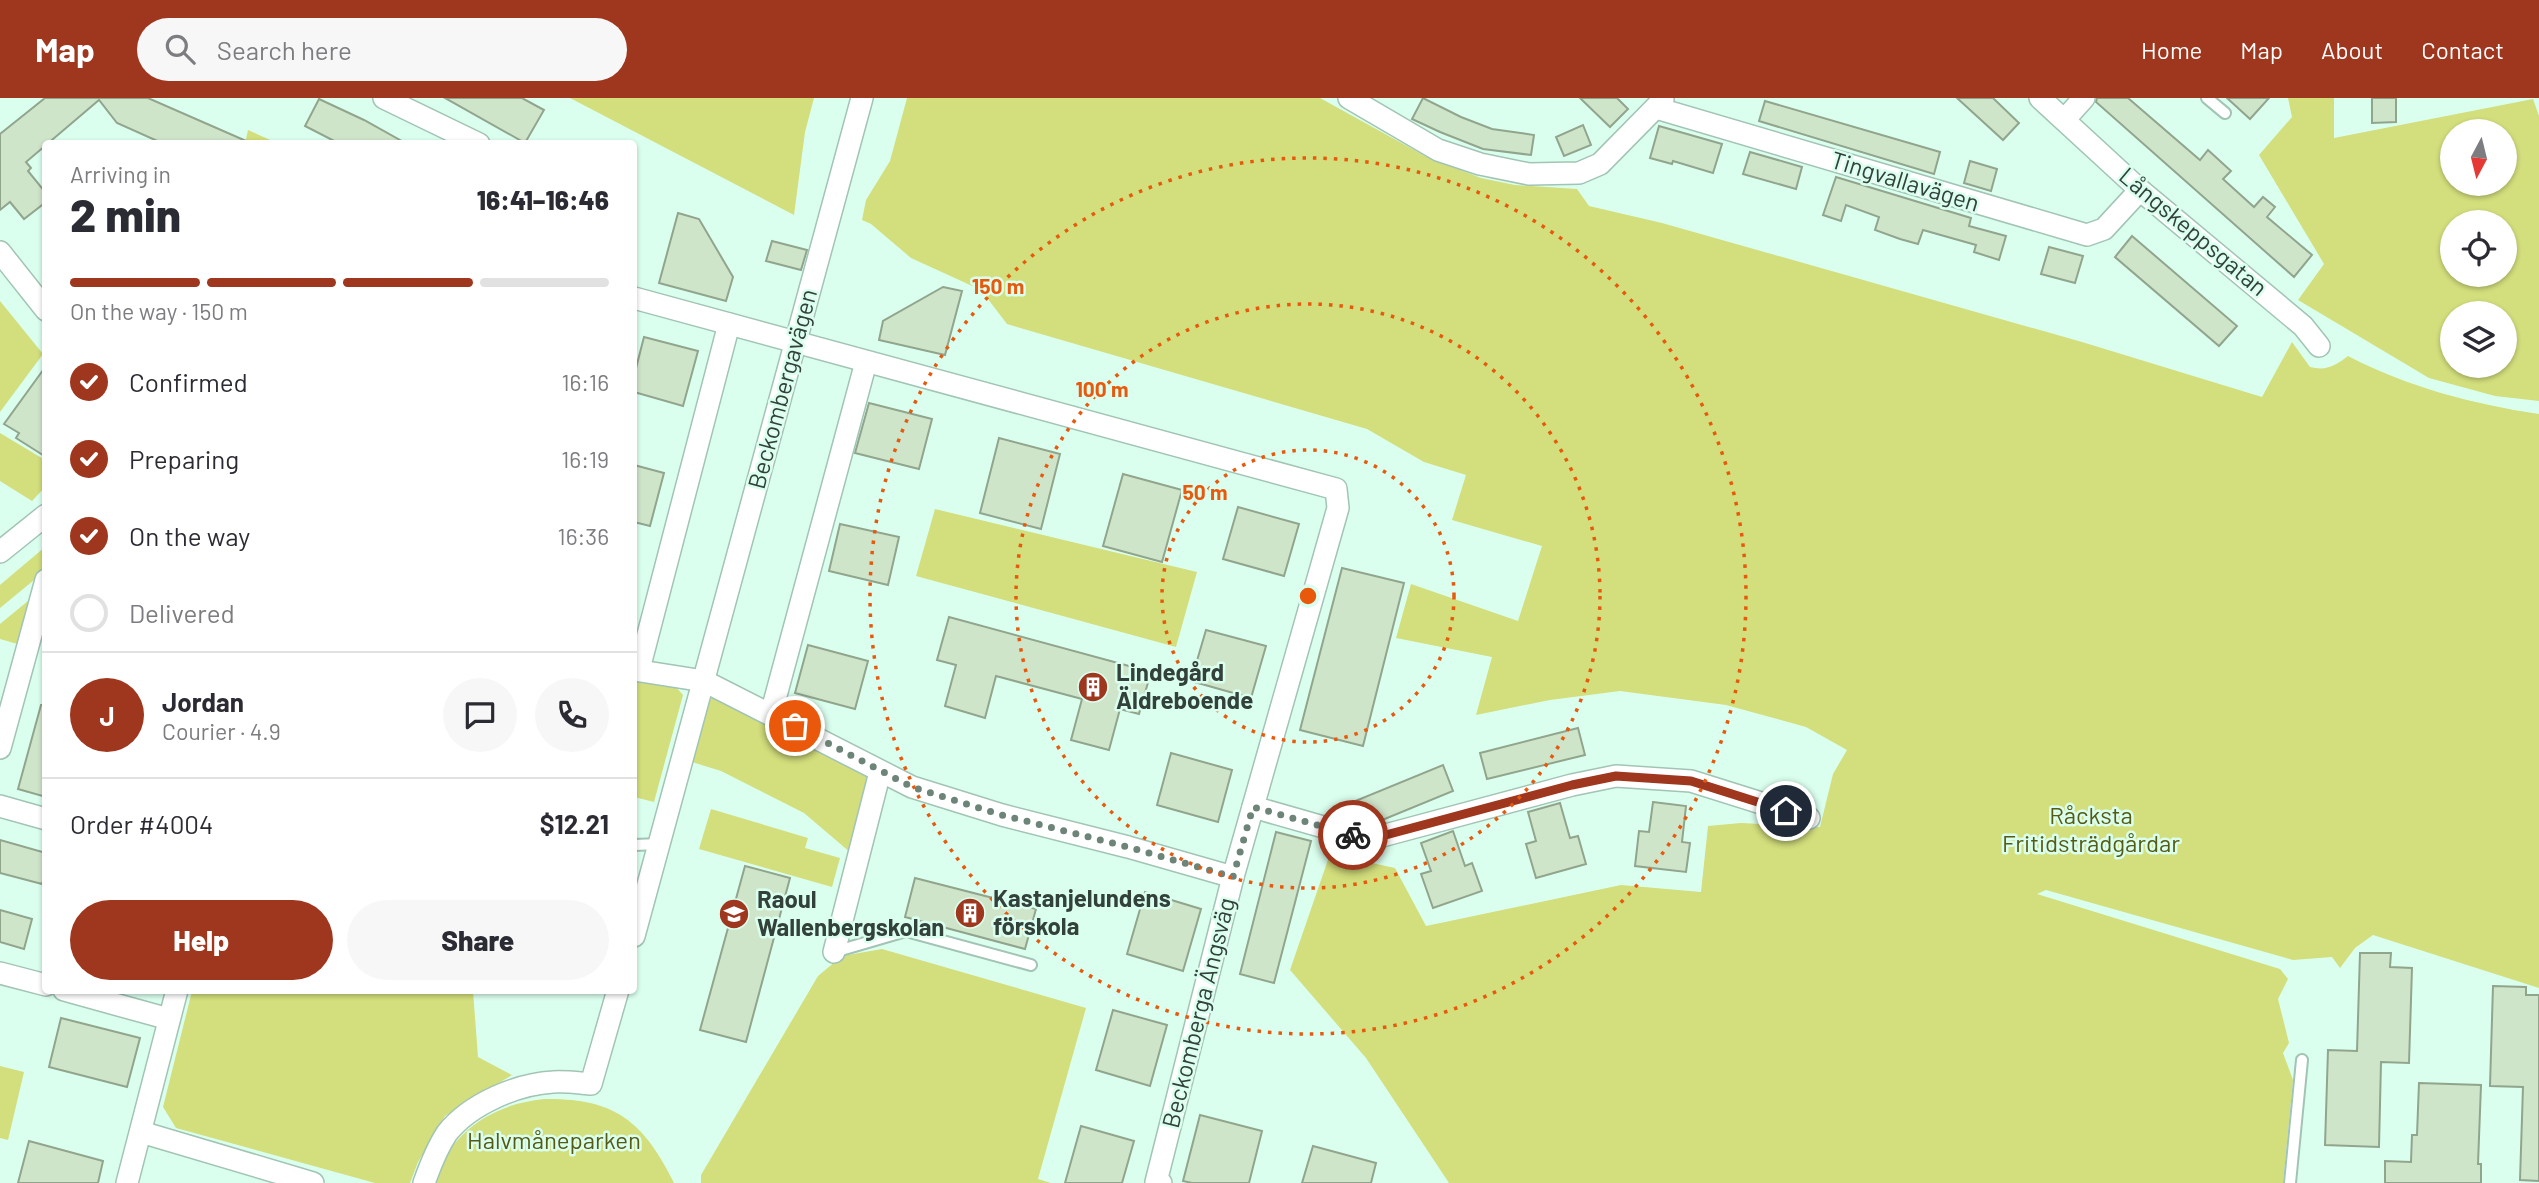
<!DOCTYPE html>
<meta charset="utf-8">
<style>
:root{--surface:#fff;--page:#f7f7f7;--text:#2b2b33;--muted:#7c7c81;--line:#e1e1e2;--accent:#9f361e}
body{margin:0;font-family:Barlow,sans-serif;background:var(--page);color:var(--text);height:100vh;display:flex;flex-direction:column;font-size:26px;white-space:nowrap}
*{box-sizing:border-box;margin:0}
p{font-size:23px;color:var(--muted)}
.icon{flex:none;width:38px;height:38px;fill:none;stroke:currentColor;stroke-width:2;stroke-linecap:round;stroke-linejoin:round}
.map{position:relative;flex:1;overflow:hidden}
.sheet{position:absolute;left:42px;top:42px;width:595px;height:854px;display:flex;flex-direction:column;background:var(--surface);border-radius:7px;box-shadow:0 2px 5px #0004}
.sheet>*{flex:none}
.needle{width:46px;rotate:187deg}
.fabs{position:absolute;left:2440px;top:21px;display:grid;gap:14px}
.fabs a{display:grid;place-items:center;width:77px;height:77px;border-radius:50%;background:var(--surface);box-shadow:0 2px 5px #0004;font-size:35px}
.pin{position:absolute;display:grid;place-items:center;width:60px;height:60px;color:#fff;margin:-30px;border:4px solid #fff;border-radius:50%;box-shadow:0 2px 7px #0007}
.courier{position:absolute;display:grid;place-items:center;width:70px;height:70px;margin:-35px;border:5px solid #9f361e;border-radius:50%;background:#fff;color:#222;box-shadow:0 2px 9px #0007}
.overview em{font-style:normal;font-weight:800}
.overview div{display:flex;flex-direction:column-reverse}
.overview{display:flex;align-items:center;justify-content:space-between;height:119px;padding:0 28px}
h1{font-size:46px;font-weight:800;line-height:52px}
.bar{display:grid;grid-template-columns:repeat(4,1fr);gap:10px 7px;align-content:center;height:84px;padding:0 28px}
.bar i{height:9px;border-radius:5px;background:var(--line)}
.bar .on{background:var(--accent)}
.bar p{grid-column:span 4}
.line{display:flex;align-items:center;gap:18px;padding:0 28px;border-top:2px solid var(--line)}
.line div{flex:1}
.round{display:grid;place-items:center;flex:none;width:74px;height:74px;border-radius:37px;background:var(--page)}
ol{padding:0 28px;list-style:none}
li{display:flex;align-items:center;gap:21px;height:77px}
li p{margin-inline-start:auto}
li .icon{padding:7px;border-radius:50%;background:var(--accent);color:#fff;stroke-width:4}
li:last-child{color:var(--muted)}
li i{width:38px;height:38px;border:4px solid var(--line);border-radius:50%}
.action{display:flex;gap:14px;margin-top:auto;padding:14px 28px}
.action a{flex:1;height:80px;border-radius:42px;background:var(--accent);color:#fff;font-size:28px;font-weight:800;line-height:80px;text-align:center}
.action a+a{background:var(--page);color:var(--text)}
header{display:flex;align-items:center;gap:42px;box-sizing:border-box;height:98px;padding:0 35px;background:var(--accent);color:#fff}
header strong{font-size:33px}
nav{display:flex;gap:38px;margin-inline-start:auto;font-size:24px}
.search{width:490px;height:63px;background:var(--page);display:flex;align-items:center;gap:18px;box-sizing:border-box;padding:0 24px;border-radius:38px;color:var(--muted);font-size:26px}
.map>svg:first-child{display:block}
.green{fill:#d3de7c;fill-rule:evenodd}
.building{fill:#cfe5ca;stroke:#91a58d;stroke-width:2}
.lines{fill:none;stroke-linecap:round;stroke-linejoin:round}
.service-casing{stroke:#a2c4b5;stroke-width:14}
.minor-casing{stroke:#a2c4b5;stroke-width:24}
.service{stroke:#fff;stroke-width:10}
.minor{stroke:#fff;stroke-width:21}
.done{stroke:#6d8479;stroke-width:7;stroke-dasharray:0 12.6}
.route{stroke:#9f361e;stroke-width:9}
.ring{fill:none;stroke:#e8590c;stroke-width:3.5;stroke-dasharray:3.5 7}
.labels{text-anchor:middle;stroke-width:5;stroke-linejoin:round;paint-order:stroke}
.street-label{font-size:24px;fill:#32413a;stroke:#dbffef}
.poi-label{font-size:24px;font-weight:bold;fill:#32413a;stroke:#dbffef;text-anchor:start}
.park-label{font-size:24px;fill:#555b12;stroke:#dbffef}
.centre{fill:#e8590c;stroke:#dbffef;stroke-width:3.5}
.ring-label{font-size:21px;text-anchor:middle;font-weight:bold;fill:#e8590c;stroke:#dbffef;stroke-width:5;stroke-linejoin:round;paint-order:stroke}
</style>
<header>
<strong>Map</strong>
<div class="search"><svg class="icon" aria-label="search" viewBox="0 0 24 24"><circle cx="10" cy="10" r="6"/><path d="M15 15l6 6"/></svg>Search here</div>
<nav><a>Home</a><a>Map</a><a>About</a><a>Contact</a></nav>
</header>
<div class="map">
<svg width="2539" height="1085" viewBox="0 0 2539 1085">
<rect width="100%" height="100%" fill="#dbffef"/>
<!-- green -->
<g class="green">
<path d="M570,0H814L805,34L794,117Z"/>
<path d="M907,0H1320L1425,58L1481,80L1515,87L1577,91L1589,108L1662,125L2082,244L2262,299L2292,244L2310,269C2326,273 2335,268 2348,258C2408,289 2472,306 2539,316V890L2373,837L2355,850L2340,870L2332,859L2293,862L2046,792L2037,796L2280,871L2288,881L2278,901L2289,945L2283,955L2293,982L2283,1085H1449L1366,960L1290,872L1330,756L1395,770L1426,828L1621,787L1701,794L1708,728L1741,725L1820,729L1833,676L1847,652L1806,629L1726,607L1620,593L1550,602L1476,617L1492,559L1396,540L1411,486L1518,523L1542,448L1452,422L1466,377L1424,364L1367,331L1007,226L981,192L911,160L871,126L862,122L866,102L890,63Z"/>
<path d="M2288,0H2334V40L2533,1L2539,18V303L2495,298L2429,280L2298,202L2324,166L2259,57L2292,19ZM2452,33H2504V86H2452ZM2452,124H2504V177H2452ZM2452,215H2504V268H2452Z"/>
<path d="M248,32L277,45L245,46Z"/>
<path d="M0,203L43,256L0,314Z"/>
<path d="M0,335L45,362V389L32,403L0,383Z"/>
<path d="M935,411L1197,474L1176,549L916,478Z"/>
<path d="M45,449V473L0,510V487Z"/>
<path d="M45,489L28,549L0,541V526Z"/>
<path d="M634,583L675,588L683,597L654,704L634,699Z"/>
<path d="M720,598L871,679L851,755L804,715L721,673L692,664L708,600Z"/>
<path d="M711,711L808,740L805,750L840,760L832,789L699,751Z"/>
<path d="M882,851L1086,910L1038,1081L1051,1085H701V1077L818,878L842,858Z"/>
<path d="M192,893H473L478,959L512,977L445,1018L418,1064L410,1085H375L176,1030L163,1009Z"/>
<path d="M0,968L24,974L8,1042L0,1040Z"/>
<path d="M544,1001C615,1000 643,1023 674,1085H434C449,1034 493,1006 544,1001Z"/>
</g>
<!-- building -->
<g class="building">
<path d="M45,0H148L253,46H164L117,25L99,2L26,64L31,70L28,73L46,95V104L24,121L10,104L0,112V36Z"/>
<path d="M445,0H522L544,12L525,45Z"/>
<path d="M1423,0L1461,19L1492,31L1534,37L1531,57L1483,51L1440,34L1412,21Z"/>
<path d="M1580,0H1617L1628,11L1610,29Z"/>
<path d="M1957,0H1993L2019,25L2003,42Z"/>
<path d="M2097,0H2128L2200,62L2208,52L2231,73L2223,81L2254,109L2263,99L2275,109L2267,119L2312,157L2294,179L2096,4Z"/>
<path d="M2227,0H2269L2250,21Z"/>
<path d="M2372,0H2396V24L2372,25Z"/>
<path d="M319,1L364,22L407,46H340L305,28Z"/>
<path d="M1765,3L1940,54L1934,76L1759,23Z"/>
<path d="M1583,27L1591,47L1564,58L1556,39Z"/>
<path d="M1659,28L1722,46L1713,75L1673,63L1672,66L1650,60Z"/>
<path d="M1750,54L1802,69L1796,91L1743,76Z"/>
<path d="M1970,63L1997,71L1991,93L1964,85Z"/>
<path d="M1836,79L1971,120L1969,128L2006,138L1999,162L1974,154L1976,147L1923,132L1918,146L1900,141L1875,132L1879,119L1846,107L1841,123L1823,117Z"/>
<path d="M678,115L699,121L733,179L726,203L659,185Z"/>
<path d="M2132,138L2237,228L2219,248L2115,159Z"/>
<path d="M772,143L807,152L801,172L766,163Z"/>
<path d="M2049,149L2083,158L2075,185L2041,176Z"/>
<path d="M943,189L962,193L945,257L879,242L883,223Z"/>
<path d="M644,239L698,253L683,308L634,294V278Z"/>
<path d="M46,268V359L16,340L19,335L4,326Z"/>
<path d="M869,305L932,321L919,371L855,355Z"/>
<path d="M999,340L1060,356L1041,431L980,415Z"/>
<path d="M634,367L664,375L650,428L634,424Z"/>
<path d="M1123,376L1182,392L1162,464L1103,448Z"/>
<path d="M1238,409L1299,426L1284,478L1223,461Z"/>
<path d="M840,426L899,439L888,487L829,473Z"/>
<path d="M1342,470L1404,485L1363,648L1300,632Z"/>
<path d="M949,519L1151,574L1139,616L1120,611L1109,652L1071,642L1082,601L996,578L985,620L945,608L956,567L937,562Z"/>
<path d="M1206,532L1266,548L1251,600L1191,583Z"/>
<path d="M808,547L868,563L855,611L795,595Z"/>
<path d="M41,607H46V699L18,691Z"/>
<path d="M1578,630L1585,657L1487,681L1480,655Z"/>
<path d="M1171,655L1232,672L1218,724L1157,707Z"/>
<path d="M1443,667L1453,693L1375,725H1356L1348,706Z"/>
<path d="M1653,704L1686,708L1682,744L1690,745L1686,774L1635,768L1639,733L1649,734Z"/>
<path d="M1560,705L1570,740L1578,738L1586,766L1536,780L1526,746L1536,743L1528,714Z"/>
<path d="M1453,733L1465,768L1472,765L1482,793L1433,810L1421,776L1431,773L1421,745Z"/>
<path d="M1276,734L1311,743L1274,885L1240,876Z"/>
<path d="M0,742L46,755V774L42,786L0,775Z"/>
<path d="M745,768L790,780L746,944L700,932Z"/>
<path d="M915,780L1036,811L1025,851L905,819Z"/>
<path d="M1145,794L1201,811L1183,873L1127,856Z"/>
<path d="M0,812L32,821L24,851L0,844Z"/>
<path d="M2360,855H2391L2390,869L2412,870L2409,965L2381,964L2379,1049L2325,1047L2328,952L2357,953Z"/>
<path d="M2493,888L2526,889V897H2539V1083L2520,1082L2523,989L2490,988Z"/>
<path d="M1113,912L1167,927L1150,988L1096,972Z"/>
<path d="M61,920L140,940L127,989L49,969Z"/>
<path d="M2419,985L2481,987L2478,1066H2481V1085H2385V1063L2411,1064L2412,1037H2417Z"/>
<path d="M1200,1017L1262,1033L1249,1085H1192L1183,1083Z"/>
<path d="M1081,1028L1134,1043L1122,1085H1065Z"/>
<path d="M29,1043L103,1063L98,1085H18Z"/>
<path d="M1313,1048L1376,1065L1371,1085H1302Z"/>
</g>
<g class="lines">
<!-- service casing -->
<g class="service-casing">
<g id="service">
<path d="M2207,0L2225,15"/>
<path d="M634,747L660,746"/>
<path d="M834,854L906,833L1031,867"/>
<path d="M2290,1085L2302,962"/>
</g>
</g>
<!-- minor casing -->
<g class="minor-casing">
<g id="minor">
<path d="M384,0L479,46"/>
<path d="M1349,0L1438,52L1480,66L1529,76L1579,75L1600,66L1663,2"/>
<path d="M2040,0L2140,92L2303,228L2319,248"/>
<path d="M1656,10L2087,137L2104,131L2140,92"/>
<path d="M2065,21L2084,0"/>
<path d="M0,154L46,212"/>
<path d="M634,200L1336,391L1338,410L1233,779L1156,1084L1161,1085"/>
<path d="M0,454L46,417"/>
<path d="M639,571L729,226"/>
<path d="M634,572L704,583L912,689L1002,717L1128,749L1233,779"/>
<path d="M771,616L866,264"/>
<path d="M0,650L46,482"/>
<path d="M0,708L46,721"/>
<path d="M1253,709L1355,738H1382L1572,687L1616,678L1691,683L1809,720"/>
<path d="M634,838L862,0"/>
<path d="M834,854L880,674"/>
<path d="M0,875L46,887"/>
<path d="M64,892L169,921"/>
<path d="M141,1034L313,1085"/>
<path d="M127,1085L177,892"/>
<path d="M424,1085C430,1068 437,1050 447,1035C470,1006 517,986 553,984C565,983 579,985 591,986L618,892"/>
</g>
</g>
<!-- service -->
<use href="#service" class="service"/>
<!-- minor -->
<use href="#minor" class="minor"/>
</g>
<g class="lines">
<!-- done -->
<path class="done" d="M795,628L912,689L1002,717L1128,749L1233,779L1253,709L1353,737"/>
<!-- route -->
<path class="route" d="M1353,737L1382,738L1572,687L1616,678L1691,683L1786,713"/>
</g>
<!-- distance rings -->
<g class="ring">
<circle cx="1308" cy="498" r="146"/>
<circle cx="1308" cy="498" r="292"/>
<circle cx="1308" cy="498" r="438"/>
</g>
<!-- icons -->
<defs>
<g id="building-disc" transform="scale(1.575)"><circle r="9.5" fill="#9f361e" stroke="#dbffef"/><path d="M-4-6H4V6H1V3H-1V6H-4ZM-2.5-4.3h1.7v1.8h-1.7ZM.8-4.3h1.7v1.8H.8ZM-2.5-1h1.7V.8h-1.7ZM.8-1h1.7V.8H.8Z" fill="#fff"/></g>
<g id="school-disc" transform="scale(1.575)"><circle r="9.5" fill="#9f361e" stroke="#dbffef"/><path d="M0-5L7-2L0 1L-7-2ZM-4 1L0 2.5L4 1V4Q0 6-4 4Z" fill="#fff"/></g>
</defs>
<g fill-rule="evenodd">
<use href="#building-disc" x="1093" y="589"/>
<use href="#building-disc" x="970" y="815"/>
<use href="#school-disc" x="734" y="816"/>
</g>
<g class="labels">
<!-- street labels -->
<g class="street-label">
<text transform="translate(1905 84) rotate(17)" y="8">Tingvallavägen</text>
<text transform="translate(2193 134) rotate(40)" y="8">Långskeppsgatan</text>
<text transform="translate(783 291) rotate(-75)" y="8">Beckombergavägen</text>
<text transform="translate(1199 915) rotate(-76)" y="8">Beckomberga Ängsväg</text>
</g>
<!-- poi labels -->
<g class="poi-label">
<text x="1116" y="583">Lindegård<tspan x="1116" dy="28">Äldreboende</tspan></text>
<text x="993" y="809">Kastanjelundens<tspan x="993" dy="28">förskola</tspan></text>
<text x="757" y="810">Raoul<tspan x="757" dy="28">Wallenbergskolan</tspan></text>
</g>
<!-- park labels -->
<g class="park-label">
<text x="2091" y="726">Råcksta<tspan x="2091" dy="28">Fritidsträdgårdar</tspan></text>
<text x="554" y="1051">Halvmåneparken</text>
</g>
</g>
<circle cx="1308" cy="498" r="10" class="centre"/>
<g class="ring-label">
<text x="998" y="196">150 m</text>
<text x="1102" y="299">100 m</text>
<text x="1205" y="402">50 m</text>
</g>
</svg>
<div class="fabs">
<a><svg class="needle" viewBox="-14 -14 28 28"><path d="M0-13l5 13h-10z" fill="#e53935"/><path d="M0 13l5-13h-10z" fill="#7c7c81"/></svg></a>
<a><svg class="icon" aria-label="locate" viewBox="0 0 24 24"><circle cx="12" cy="12" r="6"/><path d="M12 2v4M12 18v4M2 12h4M18 12h4"/></svg></a>
<a><svg class="icon" aria-label="layers" viewBox="0 0 24 24"><path d="M12 4l9 5-9 5-9-5zM3 14l9 5 9-5"/></svg></a>
</div>
<div class="pin" style="left:795px;top:628px;background:#ea580c"><svg class="icon" aria-label="bag" viewBox="0 0 24 24"><path d="M5 8h14l-1 12H6zM9 8a3 3 0 0 1 6 0"/></svg></div>
<div class="pin" style="left:1786px;top:713px;background:#1f2937"><svg class="icon" aria-label="home" viewBox="0 0 24 24"><path d="M3 11l9-7 9 7M6 9v11h12V9"/></svg></div>
<div class="courier" style="left:1353px;top:737px"><svg class="icon" aria-label="bike" viewBox="0 0 24 24"><circle cx="6" cy="16" r="4"/><circle cx="18" cy="16" r="4"/><path d="M6 16l4-8h5l3 8M10 8l3 8H6M13 5h3"/></svg></div>
<section class="sheet">
<div class="overview"><div><h1>2 min</h1><p>Arriving in</p></div><em>16:41–16:46</em></div>
<div class="bar"><i class="on"></i><i class="on"></i><i class="on"></i><i></i><p>On the way · 150 m</p></div>
<ol>
<li><svg class="icon" aria-label="check" viewBox="0 0 24 24"><path d="M5 12l5 5 9-10"/></svg>Confirmed<p>16:16</p></li>
<li><svg class="icon" aria-label="check" viewBox="0 0 24 24"><path d="M5 12l5 5 9-10"/></svg>Preparing<p>16:19</p></li>
<li><svg class="icon" aria-label="check" viewBox="0 0 24 24"><path d="M5 12l5 5 9-10"/></svg>On the way<p>16:36</p></li>
<li><i></i>Delivered</li>
</ol>
<div class="line" style="height:126px"><b class="round" style="background:var(--accent);color:#fff">J</b><div><b>Jordan</b><p>Courier · 4.9</p></div><a class="round"><svg class="icon" aria-label="chat" viewBox="0 0 24 24"><path d="M4 5h16v11H9l-5 4z"/></svg></a><a class="round"><svg class="icon" aria-label="phone" viewBox="0 0 24 24"><path d="M5 4h4l2 5-3 2q2 4 5 5l2-3 5 2v4C11 20 4 13 5 4z"/></svg></a></div>
<div class="line" style="height:91px"><div>Order #4004</div><b>$12.21</b></div>
<div class="action"><a>Help</a><a>Share</a></div>
</section>
</div>
